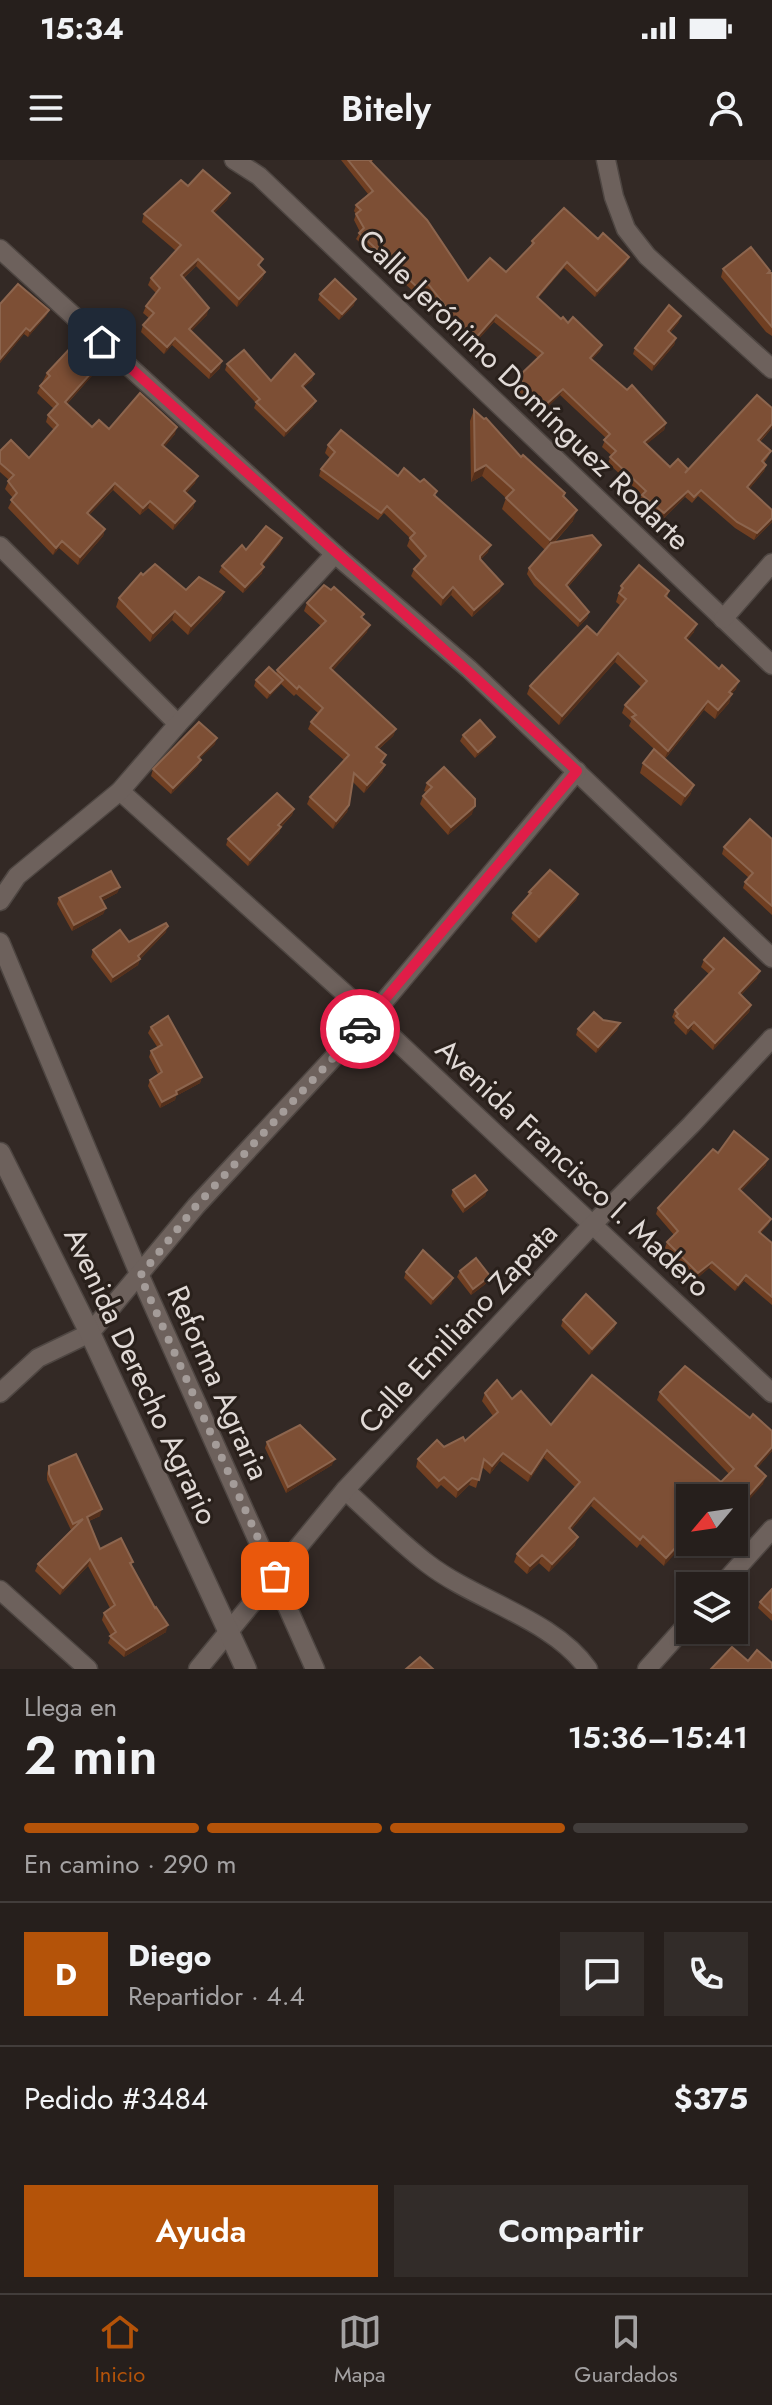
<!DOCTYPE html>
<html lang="es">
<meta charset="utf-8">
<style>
:root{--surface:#261f1c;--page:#322c29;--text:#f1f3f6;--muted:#a4a2a3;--line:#423d3b;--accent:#b45309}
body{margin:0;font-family:Jost,sans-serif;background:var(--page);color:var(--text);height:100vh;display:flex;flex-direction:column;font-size:30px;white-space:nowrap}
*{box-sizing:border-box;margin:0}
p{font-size:26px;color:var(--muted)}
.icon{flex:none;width:44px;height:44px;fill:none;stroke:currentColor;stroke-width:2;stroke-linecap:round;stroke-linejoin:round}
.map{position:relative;height:1509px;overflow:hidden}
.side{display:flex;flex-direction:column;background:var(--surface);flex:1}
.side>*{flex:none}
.needle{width:52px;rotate:241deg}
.controls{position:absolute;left:676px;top:1324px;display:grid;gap:16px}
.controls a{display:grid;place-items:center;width:72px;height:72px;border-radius:0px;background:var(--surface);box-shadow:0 2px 6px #0004,0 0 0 2px var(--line);font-size:40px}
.pin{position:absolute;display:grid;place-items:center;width:68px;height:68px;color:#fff;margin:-34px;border-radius:16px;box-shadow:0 4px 12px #0006}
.courier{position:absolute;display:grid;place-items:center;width:80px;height:80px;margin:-40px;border:6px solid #e11d48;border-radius:50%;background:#fff;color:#222;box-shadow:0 2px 10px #0007}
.head em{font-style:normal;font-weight:600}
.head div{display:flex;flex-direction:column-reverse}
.head{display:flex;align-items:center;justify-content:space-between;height:136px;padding:0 24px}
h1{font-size:52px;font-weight:600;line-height:60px}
.bar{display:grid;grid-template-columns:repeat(4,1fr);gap:12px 8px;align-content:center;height:96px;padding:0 24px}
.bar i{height:10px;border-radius:6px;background:var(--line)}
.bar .selected{background:var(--accent)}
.bar p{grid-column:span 4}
.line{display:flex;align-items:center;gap:20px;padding:0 24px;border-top:2px solid var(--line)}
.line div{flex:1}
.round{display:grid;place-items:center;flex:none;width:84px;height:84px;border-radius:0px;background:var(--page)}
.primary-button{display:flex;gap:16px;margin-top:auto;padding:16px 24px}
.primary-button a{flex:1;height:92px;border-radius:0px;background:var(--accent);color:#fff;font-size:32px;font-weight:600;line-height:92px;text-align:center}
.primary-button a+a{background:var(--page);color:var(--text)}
.status{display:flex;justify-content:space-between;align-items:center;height:56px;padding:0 40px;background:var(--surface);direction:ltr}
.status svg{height:22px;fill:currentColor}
header{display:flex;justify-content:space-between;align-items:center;height:104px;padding:0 24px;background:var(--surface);font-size:36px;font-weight:600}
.tabs{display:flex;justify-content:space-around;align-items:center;height:112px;border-top:2px solid var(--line);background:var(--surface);font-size:22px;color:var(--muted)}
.tabs a{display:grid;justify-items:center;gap:4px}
.tabs .selected{color:var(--accent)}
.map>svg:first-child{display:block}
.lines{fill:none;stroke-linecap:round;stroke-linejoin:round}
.street-casing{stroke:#4e4642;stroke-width:21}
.secondary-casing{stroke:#4e4642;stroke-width:23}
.street{stroke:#6d615c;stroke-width:18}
.secondary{stroke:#6d615c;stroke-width:20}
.wall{fill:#703f22}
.shaded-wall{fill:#532f1b}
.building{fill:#7d4f35;stroke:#8c654e;stroke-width:2}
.done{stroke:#a49c99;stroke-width:8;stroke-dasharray:0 14.4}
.route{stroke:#e11d48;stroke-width:10}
.labels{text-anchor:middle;stroke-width:6;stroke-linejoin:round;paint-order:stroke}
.street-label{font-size:30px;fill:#e1dad7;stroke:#29201b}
</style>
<div class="status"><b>15:34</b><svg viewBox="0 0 49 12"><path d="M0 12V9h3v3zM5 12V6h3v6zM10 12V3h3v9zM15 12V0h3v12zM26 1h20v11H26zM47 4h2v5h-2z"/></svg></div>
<header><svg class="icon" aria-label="menu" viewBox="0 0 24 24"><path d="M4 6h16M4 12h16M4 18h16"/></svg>Bitely<svg class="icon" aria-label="person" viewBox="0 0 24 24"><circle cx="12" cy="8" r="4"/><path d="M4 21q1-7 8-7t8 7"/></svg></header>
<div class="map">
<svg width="772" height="1509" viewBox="0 0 772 1509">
<rect width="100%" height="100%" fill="#332925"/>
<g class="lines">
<!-- street casing -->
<g class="street-casing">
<g id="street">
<path d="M234,0L259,16L772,505"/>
<path d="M606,0L614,37L626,69L647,96L772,209"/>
<path d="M0,89L335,394L469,509L772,798"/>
<path d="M0,386L178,564"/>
<path d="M723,459L772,403"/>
<path d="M120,631L371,857L772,1233"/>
<path d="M0,741L17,716L120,631L178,564L335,394"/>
<path d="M0,782L140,1116L315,1509"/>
<path d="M0,1233L38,1198L90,1173L196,1046L371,857L577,611"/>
<path d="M345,1330C373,1355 399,1382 428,1404C476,1441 553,1459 588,1509"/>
<path d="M721,1426L772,1369"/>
<path d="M0,1430L88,1509"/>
<path d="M198,1509L345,1330L593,1064L691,965L772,878"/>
<path d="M647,1509L690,1461"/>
</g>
</g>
<!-- secondary casing -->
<g class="secondary-casing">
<path id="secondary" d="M0,993L90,1173L246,1509"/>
</g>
<!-- street -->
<use href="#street" class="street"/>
<!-- secondary -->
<use href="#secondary" class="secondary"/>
</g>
<!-- wall -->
<g class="wall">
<path d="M341,0H373L371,3L468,121L506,112L530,88L532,81L598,79L626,103L595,137L564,108L538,138L561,159L602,185L600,191L592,199L666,263L664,270L646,284L670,307L688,309L772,268L760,282L771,291L768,297L764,303L766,305L764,311L749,329L772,350V362L754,380L735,368L698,336L692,343L685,337L662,360L639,341L642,335L608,303L611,295L602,287L606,278L560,235L541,253L517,230L518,226L516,223L518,217L538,198L494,162L472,186L445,159L446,156L422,126L415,133L356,79L360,72L354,60L356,54L354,51L356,45L368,34Z"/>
<path d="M188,26L230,33L227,40L214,53L265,112L262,119L237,147L196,106L184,118L207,155L191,171L220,208L209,219L172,185L164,194L141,172L143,165L149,158L143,153L146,146L156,133L148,125L151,118L176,91L142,62L144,54Z"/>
<path d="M723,109L772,113V176L766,172L721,117Z"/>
<path d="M320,134L354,145L339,160L318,140Z"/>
<path d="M0,144L49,150L46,156L28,177L24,174L0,203Z"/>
<path d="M679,162L670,173L676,178L674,185L652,211L633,194L635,188Z"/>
<path d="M227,204L271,221L314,214L312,220L303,228L313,247L284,277L254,248L256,243L225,210Z"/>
<path d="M97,210L67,244L92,267L175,274L164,287L195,323L186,333L195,341L193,348L173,370L148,348L140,355L113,330L89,355L105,369L103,376L78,405L59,388L53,395L8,348L13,338L5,329L9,320L0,312V291L29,298L54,270L46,262L48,255L54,249L37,233L47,213Z"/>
<path d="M474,250L521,297L565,333L564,337L573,361L555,382L599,391L568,427L589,452L587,458L578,467L534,425L527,414L529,408L545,390L502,349L506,338L482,316L471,322L470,261Z"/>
<path d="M328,285L398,316L420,322L437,331L435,336L488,392L481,399L500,431L472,457L451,435L441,446L411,416L414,409L421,401L407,386L410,378L384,353L378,360L319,316L321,309L330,298L325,293Z"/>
<path d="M282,378L280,384L262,405V413L243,433L219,412L222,406L246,390Z"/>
<path d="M143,415L186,430L224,432L221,440L188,475L172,460L150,482L116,447L119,438Z"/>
<path d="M621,426L669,431L667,438L694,472L687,480L736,529L731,534L729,543L715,559L704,550L665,599L694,625L690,635L681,646L640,613L643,603L654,589L629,566L631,561L622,553L625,545L641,527L615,502L559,565L527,534L530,526L597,475L621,446L616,442Z"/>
<path d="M307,443L362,458L367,472L333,510L396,569L393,576L379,589L383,604L385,605L382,612L364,633L353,622L349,645L347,652L333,669L307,644L310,637L344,600L308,569L311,562L318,553L296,534L294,536L281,524L267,539L254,526L256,520L276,514L277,510L321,466L304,451Z"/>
<path d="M463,575L492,583L475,598L460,581Z"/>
<path d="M215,584L199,599L198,606L171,634L151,616L153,609Z"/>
<path d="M427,623L472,654L448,675L420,644L423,636L426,632L424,631Z"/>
<path d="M294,649L292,655L281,667L279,673L248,706L226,685L228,679Z"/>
<path d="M772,679V755L743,728L745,722L749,718L722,694L724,687Z"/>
<path d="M120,727L117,733L102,741L106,748L103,754L72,771L57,744L59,738Z"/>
<path d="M529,732L578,734L576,740L536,783L511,759L513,753L527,737Z"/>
<path d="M166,772L140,799L138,805L111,823L91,797L93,790Z"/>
<path d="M704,800L757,818L741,835L751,845L749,852L713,890L691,869L686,875L674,863L675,860L672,857L675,850L709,814L701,807Z"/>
<path d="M603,860L620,863L617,870L596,893L576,875L578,869Z"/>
<path d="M151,867L202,917L200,923L176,936L175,940L160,948L148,926L150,920L158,914L149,897L151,891L158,888L148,873Z"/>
<path d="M718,993L766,1005L741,1031L771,1059L768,1065L761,1073L772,1083V1145L744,1121L735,1131L709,1108L696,1119L665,1088L667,1082L674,1075L656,1054L658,1048Z"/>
<path d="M453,1030H487L485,1036L463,1053L451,1036Z"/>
<path d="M460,1111L488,1122L471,1135L457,1117Z"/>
<path d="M406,1112L453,1118L451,1124L431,1145L404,1118Z"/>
<path d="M563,1160L616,1163L614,1169L589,1195L561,1166Z"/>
<path d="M660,1232L772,1291L757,1308L763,1324L734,1338H690L664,1406L640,1384L637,1388L591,1346L571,1370L575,1385L549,1412L539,1403L527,1414L514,1402L517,1394L575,1327L544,1298L528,1322L500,1301L490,1314L482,1307L476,1328L469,1325L456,1338L441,1325L437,1329L416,1307L418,1299L444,1287L465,1281L493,1256L482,1241L485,1233L512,1239L551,1265L721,1322L729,1314L657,1240Z"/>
<path d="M267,1282L332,1305L286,1333L265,1288Z"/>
<path d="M49,1306L100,1356L89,1361L100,1389L133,1402L131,1406L166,1472L124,1497L108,1483L111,1476L102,1460L104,1453L110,1448L88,1406L60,1435L35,1411L38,1404L71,1370L47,1320V1313Z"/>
<path d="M772,1429V1461L758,1448L760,1442Z"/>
</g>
<!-- shaded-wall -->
<g class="shaded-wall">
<path d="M230,33L227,40L210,58L212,51Z"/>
<path d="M629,97L626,103L595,137L597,131Z"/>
<path d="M198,99L196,106L179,122L181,115Z"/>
<path d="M567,102L564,108L534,143L537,137Z"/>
<path d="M265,112L262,119L237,147L239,139Z"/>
<path d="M425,120L422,126L415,133L417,127Z"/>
<path d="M356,139L354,145L339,160L342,154Z"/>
<path d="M209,148L207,155L187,176L189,169Z"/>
<path d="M49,150L46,156L28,177L30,171Z"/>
<path d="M496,155L494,162L472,186L474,180Z"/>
<path d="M681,156L679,162L666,177L668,171Z"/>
<path d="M26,168L24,174L0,203V199Z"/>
<path d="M175,178L172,185L164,194L167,187Z"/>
<path d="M676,178L674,185L652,211L654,204Z"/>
<path d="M602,185L600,191L588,204L590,198Z"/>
<path d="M222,201L220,208L209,219L211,212Z"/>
<path d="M100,203L97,210L62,249L65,242Z"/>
<path d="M314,214L312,220L299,232L302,226Z"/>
<path d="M563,229L560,235L541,253L543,247Z"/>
<path d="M316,241L313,247L284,277L286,271Z"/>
<path d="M666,263L664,270L642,288L644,282Z"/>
<path d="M772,264V268L755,286L758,280Z"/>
<path d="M177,267L175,274L160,292L162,285Z"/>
<path d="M486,305L482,316L471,322L475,311Z"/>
<path d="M766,305L764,311L745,334L747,327Z"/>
<path d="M198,316L195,323L182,338L184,331Z"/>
<path d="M115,323L113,330L84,360L87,353Z"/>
<path d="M688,331L685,337L662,360L664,353Z"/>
<path d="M150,341L148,348L140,355L143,348Z"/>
<path d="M195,341L193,348L173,370L175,363Z"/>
<path d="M577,350L573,361L546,391L550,380Z"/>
<path d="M772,358V362L754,380L757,373Z"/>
<path d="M105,369L103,376L78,405L80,397Z"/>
<path d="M282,378L280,384L259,410L261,404Z"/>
<path d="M62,381L59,388L53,395L56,388Z"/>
<path d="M491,385L488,392L477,403L480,396Z"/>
<path d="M601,385L599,391L564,431L566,425Z"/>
<path d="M264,407L262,413L243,433L245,427Z"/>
<path d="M503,424L500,431L472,457L474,450Z"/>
<path d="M453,427L451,435L441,446L443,438Z"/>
<path d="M224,432L221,440L188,475L191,466Z"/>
<path d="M175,451L172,460L150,482L153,473Z"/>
<path d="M589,452L587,458L578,467L580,461Z"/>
<path d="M697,464L694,472L682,487L685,478Z"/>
<path d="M370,465L367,472L328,516L330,508Z"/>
<path d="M618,493L615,502L559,565L562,556Z"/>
<path d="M283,520L280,526L267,539L270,533Z"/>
<path d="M739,521L736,529L726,540L729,532Z"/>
<path d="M732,534L729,543L715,559L718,550Z"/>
<path d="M708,541L704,550L664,600L668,591Z"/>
<path d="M396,569L393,576L373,594L376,587Z"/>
<path d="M495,577L492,583L475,598L478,592Z"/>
<path d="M217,578L215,584L195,603L198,597Z"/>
<path d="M201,600L198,606L171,634L173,628Z"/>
<path d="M385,605L382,612L364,633L367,625Z"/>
<path d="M694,625L690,635L681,646L685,636Z"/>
<path d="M349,645L347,652L333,669L336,661Z"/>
<path d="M475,646L472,654L448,675L451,667Z"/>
<path d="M294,649L292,655L276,671L278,665Z"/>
<path d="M281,667L279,673L248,706L250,700Z"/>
<path d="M120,727L117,733L98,743L100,737Z"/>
<path d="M578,734L576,740L536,783L539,777Z"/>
<path d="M106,748L103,754L72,771L74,765Z"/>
<path d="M168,766L166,772L138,801L140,799L138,805L111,823L113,817L138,796Z"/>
<path d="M760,811L757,818L736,840L739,833Z"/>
<path d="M751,845L749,852L713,890L715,883Z"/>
<path d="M694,862L691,869L686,875L688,868Z"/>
<path d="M620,863L617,870L596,893L598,887Z"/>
<path d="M202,917L200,923L176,936L175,940L160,948L162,942L176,931Z"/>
<path d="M768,999L766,1005L737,1035L739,1029Z"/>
<path d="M487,1030L485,1036L463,1053L465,1047Z"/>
<path d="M771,1059L768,1065L757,1078L759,1072Z"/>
<path d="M712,1102L709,1108L696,1119L698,1113Z"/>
<path d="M746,1115L744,1121L735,1131L738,1125Z"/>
<path d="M490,1116L488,1122L471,1135L473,1129Z"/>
<path d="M453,1118L451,1124L431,1145L433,1139Z"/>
<path d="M616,1163L614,1169L589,1195L592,1189Z"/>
<path d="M772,1287V1291L752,1314L755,1306Z"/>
<path d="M547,1290L544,1298L528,1322L531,1314Z"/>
<path d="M503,1293L500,1301L490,1314L492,1306Z"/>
<path d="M335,1299L332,1305L286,1333L288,1327Z"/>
<path d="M766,1316L763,1324L734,1357V1352Z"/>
<path d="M472,1318L469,1325L456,1338L458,1330Z"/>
<path d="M594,1338L591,1346L566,1376L569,1368Z"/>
<path d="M102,1349L100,1356L84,1363L87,1357Z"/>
<path d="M690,1372V1377L664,1406L666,1398Z"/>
<path d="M578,1377L575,1385L549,1412L552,1404Z"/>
<path d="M542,1395L539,1403L527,1414L530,1406Z"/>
<path d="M90,1399L88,1406L60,1435L63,1428Z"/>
<path d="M168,1465L166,1472L124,1497L126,1490Z"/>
</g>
<!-- building -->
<g class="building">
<path d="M348,0H371L370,1L427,60L468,121L490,98L506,112L534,83L532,81L564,48L598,79L603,73L629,97L597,131L567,102L537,137L561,159L563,157L568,163L573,157L602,185L590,198L627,230L632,225L666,263L644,282L670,307L678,299L688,309L685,313L757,235L772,248V264L758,280L771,291L762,301L766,305L747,327L772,350V358L757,373L737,362L701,330L694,337L688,331L664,353L642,335L646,331L610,297L616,291L604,280L610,274L563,229L543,247L519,223L522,221L518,217L543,193L496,155L474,180L447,153L449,151L425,120L417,127L359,73L364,68L356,54L361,50L356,45L373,31Z"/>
<path d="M203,10L230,33L212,51L263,99L258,105L265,112L239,139L198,99L181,115L209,148L189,169L222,201L211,212L175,178L167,187L143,165L154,153L146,146L160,128L151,118L181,85L144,54L181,20L188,26Z"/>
<path d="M751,87L770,111L768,113H772V167L723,109Z"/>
<path d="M335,119L356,139L342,154L320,134Z"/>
<path d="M18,124L49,150L30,171L26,168L0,199V144Z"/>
<path d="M669,145L681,156L668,171L676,178L654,204L635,188Z"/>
<path d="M76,182L100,203L65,242L92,267L99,260L109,269L140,233L177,267L162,285L198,316L184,331L195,341L175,363L150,341L143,348L115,323L87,353L105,369L80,397L62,381L56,388L11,340L17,333L8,321L14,315L0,303V291L11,280L29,298L58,265L48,255L58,244L40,226L50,216L47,213Z"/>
<path d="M244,190L271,221L295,194L314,214L302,226L316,241L286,271L256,242L260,239L227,204Z"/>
<path d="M474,250L484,259L486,258L521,297L523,295L565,333L563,336L577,350L550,380L506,338L514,330L486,305L475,311Z"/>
<path d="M341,270L398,316L404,308L420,322L424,319L437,331L434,335L491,385L480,396V399L503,424L474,450L453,427L443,438L414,409L426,396L410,378L415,373L387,346L381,353L321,309L335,292L328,285Z"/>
<path d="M266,366L282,378L261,404L264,407L245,427L222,406L242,385L246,390Z"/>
<path d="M592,375L601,385L566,425L589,452L580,461L536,418L529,408L551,383Z"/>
<path d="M155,404L186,430L199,417L224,432L191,466L175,451L153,473L119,438L141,413L143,415Z"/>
<path d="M639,405L669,431L665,436L697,464L685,478L719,509L722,505L739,521L729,532L732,534L718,550L708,541L668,591L632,557L636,555L625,545L647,521L618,493L562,556L530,526L587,466L597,475L626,439L619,433L623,428L621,426Z"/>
<path d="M324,425L331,430L334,427L364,454L361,457L370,465L330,508L396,569L376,587L386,595L381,602L385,605L367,625L354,613L349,645L336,661L310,637L349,595L311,562L323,548L299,526L297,529L277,510L326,461L307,443Z"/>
<path d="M269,507L283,520L270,533L256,520Z"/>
<path d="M480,560L495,577L478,592L463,575Z"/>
<path d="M199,562L217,578L198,597L201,600L173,628L153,609Z"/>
<path d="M654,589L694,625L685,636L643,603Z"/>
<path d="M444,607L475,639V646L451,667L423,636L432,627L427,623Z"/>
<path d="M277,633L294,649L278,665L281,667L250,700L228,679Z"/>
<path d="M750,659L772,679V746L745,722L753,713L724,687Z"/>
<path d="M550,710L578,734L539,777L513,753L531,733L529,732Z"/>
<path d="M111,711L120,727L100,737L106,748L74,765L59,738Z"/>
<path d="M166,763L168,766L138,796L140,799L113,817L93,790L120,770L129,782Z"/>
<path d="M724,778L760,811L739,833L751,845L715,883L694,862L688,868L676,856L678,854L675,850L714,809L704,800Z"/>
<path d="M594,852L603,860L620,863L598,887L578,869Z"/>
<path d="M168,856L202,917L176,931L177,934L162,942L150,920L162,912L151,891L162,885L151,867Z"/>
<path d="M734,971L768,999L739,1029L771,1059L759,1072L772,1083V1137L746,1115L738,1125L712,1102L698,1113L667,1082L678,1071L658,1048L713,989L718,993Z"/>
<path d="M475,1015L487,1030L465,1047L453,1030Z"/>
<path d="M423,1090L453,1118L433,1139L406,1112Z"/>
<path d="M476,1098L490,1116L473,1129L460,1111Z"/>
<path d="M586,1134L616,1163L592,1189L563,1160Z"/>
<path d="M685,1206L750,1258L753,1254L772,1271V1287L755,1306L766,1316L734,1352V1338H690V1372L666,1398L643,1376L640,1380L594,1338L569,1368L578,1377L552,1404L542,1395L530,1406L517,1394L580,1322L547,1290L531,1314L503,1293L492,1306L484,1299L479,1320L472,1318L458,1330L444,1317L439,1321L418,1299L437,1280L444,1287L463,1277L465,1281L498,1252L485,1233L497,1220L512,1239L521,1231L551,1265L592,1215L721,1322L734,1309L660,1232Z"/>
<path d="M300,1265L335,1299L288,1327L267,1282Z"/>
<path d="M76,1294L102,1349L87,1357L100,1389L121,1378L133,1402L130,1403L155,1448L156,1447L168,1465L126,1490L110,1476L116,1472L104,1453L115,1445L90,1399L63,1428L38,1404L83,1359L73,1364L49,1314V1306Z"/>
<path d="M772,1429V1453L760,1442Z"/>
<path d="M732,1487L748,1501L757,1490L772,1503V1509H711Z"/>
<path d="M420,1497L433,1509H406Z"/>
</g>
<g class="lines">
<!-- done -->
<path class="done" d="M275,1416L140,1116L196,1046L360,869"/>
<!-- route -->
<path class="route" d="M102,182C260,326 421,466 577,611L360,869"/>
</g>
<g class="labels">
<!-- street labels -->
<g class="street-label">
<text transform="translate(524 230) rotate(44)" y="10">Calle Jerónimo Domínguez Rodarte</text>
<text transform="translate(573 1008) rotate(43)" y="10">Avenida Francisco I. Madero</text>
<text transform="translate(458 1168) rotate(-47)" y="10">Calle Emiliano Zapata</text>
<text transform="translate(141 1216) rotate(65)" y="10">Avenida Derecho Agrario</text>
<text transform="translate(218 1223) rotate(66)" y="10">Reforma Agraria</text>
</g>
</g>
</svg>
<div class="controls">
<a><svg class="needle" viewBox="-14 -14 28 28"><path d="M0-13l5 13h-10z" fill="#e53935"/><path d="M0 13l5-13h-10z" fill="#a4a2a3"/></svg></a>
<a><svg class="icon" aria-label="layers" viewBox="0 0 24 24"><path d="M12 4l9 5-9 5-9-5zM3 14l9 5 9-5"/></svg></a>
</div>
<div class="pin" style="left:275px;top:1416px;background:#ea580c"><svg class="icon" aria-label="bag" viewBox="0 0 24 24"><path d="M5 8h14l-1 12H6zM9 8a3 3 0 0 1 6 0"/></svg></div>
<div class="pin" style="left:102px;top:182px;background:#1f2937"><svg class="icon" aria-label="home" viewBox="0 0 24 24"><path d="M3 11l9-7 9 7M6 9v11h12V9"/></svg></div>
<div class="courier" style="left:360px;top:869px"><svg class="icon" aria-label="car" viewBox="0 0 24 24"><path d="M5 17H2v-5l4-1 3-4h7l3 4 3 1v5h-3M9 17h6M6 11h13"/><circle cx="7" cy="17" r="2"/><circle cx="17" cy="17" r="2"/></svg></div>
</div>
<section class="side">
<div class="head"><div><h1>2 min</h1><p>Llega en</p></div><em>15:36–15:41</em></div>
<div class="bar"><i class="selected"></i><i class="selected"></i><i class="selected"></i><i></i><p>En camino · 290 m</p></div>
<div class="line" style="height:144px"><b class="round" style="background:var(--accent);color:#fff">D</b><div><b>Diego</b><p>Repartidor · 4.4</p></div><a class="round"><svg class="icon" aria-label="chat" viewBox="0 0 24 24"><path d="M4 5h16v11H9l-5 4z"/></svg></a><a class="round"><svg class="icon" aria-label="phone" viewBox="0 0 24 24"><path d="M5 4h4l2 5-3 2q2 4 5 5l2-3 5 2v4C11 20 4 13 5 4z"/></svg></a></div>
<div class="line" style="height:104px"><div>Pedido #3484</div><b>$375</b></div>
<div class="primary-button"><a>Ayuda</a><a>Compartir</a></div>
</section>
<nav class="tabs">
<a class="selected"><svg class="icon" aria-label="home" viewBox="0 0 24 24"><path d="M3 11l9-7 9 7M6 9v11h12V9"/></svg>Inicio</a>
<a><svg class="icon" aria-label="map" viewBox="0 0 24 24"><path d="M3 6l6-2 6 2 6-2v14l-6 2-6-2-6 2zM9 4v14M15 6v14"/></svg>Mapa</a>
<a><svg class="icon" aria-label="saved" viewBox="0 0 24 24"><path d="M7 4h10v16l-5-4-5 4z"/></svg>Guardados</a>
</nav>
